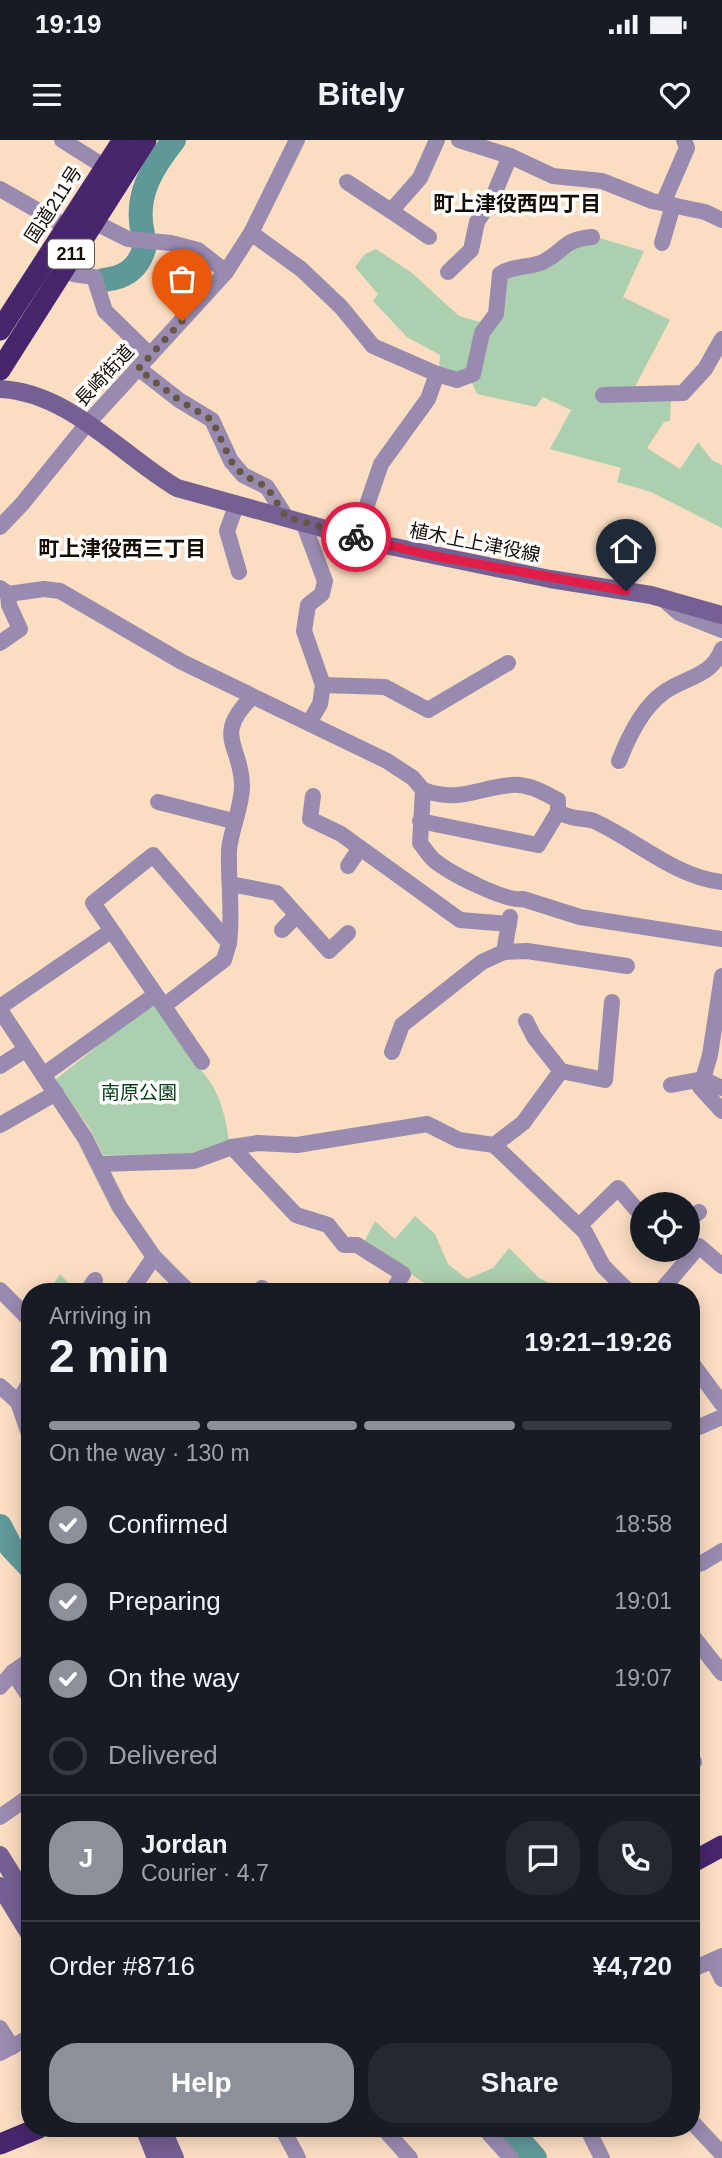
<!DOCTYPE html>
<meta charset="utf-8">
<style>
:root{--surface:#171b24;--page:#242831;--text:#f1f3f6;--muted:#9ea1a6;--line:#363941;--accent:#8c9099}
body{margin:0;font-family:Arial,"Noto Sans JP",sans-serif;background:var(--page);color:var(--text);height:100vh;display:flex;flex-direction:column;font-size:26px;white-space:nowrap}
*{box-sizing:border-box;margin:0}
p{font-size:23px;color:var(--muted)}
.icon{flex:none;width:38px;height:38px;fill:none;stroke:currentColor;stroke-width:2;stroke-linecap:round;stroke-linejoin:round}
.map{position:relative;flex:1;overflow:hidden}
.sheet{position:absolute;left:21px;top:1143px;width:679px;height:854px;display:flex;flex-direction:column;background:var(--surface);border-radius:28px;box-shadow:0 4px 18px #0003}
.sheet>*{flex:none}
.tools{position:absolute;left:630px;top:1052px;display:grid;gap:14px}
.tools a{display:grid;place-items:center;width:70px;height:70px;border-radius:50%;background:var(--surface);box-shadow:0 4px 18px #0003;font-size:35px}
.pin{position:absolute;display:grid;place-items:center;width:60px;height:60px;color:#fff;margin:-72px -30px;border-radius:50% 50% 50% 0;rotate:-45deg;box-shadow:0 0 7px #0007}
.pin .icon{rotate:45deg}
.courier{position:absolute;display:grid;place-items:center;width:70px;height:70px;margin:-35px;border:5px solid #e11d48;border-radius:50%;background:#fff;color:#222;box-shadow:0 2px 9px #0007}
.summary em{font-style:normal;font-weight:600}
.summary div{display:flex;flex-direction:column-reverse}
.summary{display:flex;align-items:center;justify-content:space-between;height:119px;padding:0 28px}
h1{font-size:46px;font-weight:600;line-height:52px}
.bar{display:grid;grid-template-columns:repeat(4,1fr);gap:10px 7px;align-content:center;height:84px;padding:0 28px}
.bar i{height:9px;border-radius:5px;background:var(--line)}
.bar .active{background:var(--accent)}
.bar p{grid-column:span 4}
.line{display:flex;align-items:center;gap:18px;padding:0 28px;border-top:2px solid var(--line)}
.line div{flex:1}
.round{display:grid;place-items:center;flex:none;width:74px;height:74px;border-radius:28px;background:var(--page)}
ol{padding:0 28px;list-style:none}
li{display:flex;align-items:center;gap:21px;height:77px}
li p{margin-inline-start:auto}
li .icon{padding:7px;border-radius:50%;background:var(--accent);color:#fff;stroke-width:4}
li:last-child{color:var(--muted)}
li i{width:38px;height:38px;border:4px solid var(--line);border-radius:50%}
.button{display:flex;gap:14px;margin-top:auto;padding:14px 28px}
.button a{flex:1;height:80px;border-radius:28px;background:var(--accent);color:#fff;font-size:28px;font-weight:600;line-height:80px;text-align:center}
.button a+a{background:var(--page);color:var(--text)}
.status{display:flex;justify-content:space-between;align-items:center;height:49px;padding:0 35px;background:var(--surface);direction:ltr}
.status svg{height:19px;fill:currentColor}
header{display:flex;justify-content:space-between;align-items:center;height:91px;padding:0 28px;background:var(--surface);font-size:32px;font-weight:600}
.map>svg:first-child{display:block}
.green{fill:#accfaf}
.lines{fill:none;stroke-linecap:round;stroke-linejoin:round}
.river{stroke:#5f9899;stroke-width:24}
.street{stroke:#998baf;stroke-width:16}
.secondary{stroke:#756093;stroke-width:18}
.highway{stroke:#47266d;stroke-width:21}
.done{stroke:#665646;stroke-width:7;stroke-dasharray:0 12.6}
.route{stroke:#e11d48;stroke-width:9}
.labels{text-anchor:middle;stroke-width:7;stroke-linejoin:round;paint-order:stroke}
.shield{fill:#fff;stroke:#5c564f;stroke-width:2}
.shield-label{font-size:18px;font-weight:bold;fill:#160d04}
.street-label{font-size:19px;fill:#160d04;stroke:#fff}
.park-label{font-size:19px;fill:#074017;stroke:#fff}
.neighbourhood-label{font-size:21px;font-weight:bold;fill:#160d04;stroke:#fff}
</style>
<div class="status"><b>19:19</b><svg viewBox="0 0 49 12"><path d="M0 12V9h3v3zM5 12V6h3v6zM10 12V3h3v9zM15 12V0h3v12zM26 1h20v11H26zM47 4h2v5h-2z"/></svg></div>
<header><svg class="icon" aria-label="menu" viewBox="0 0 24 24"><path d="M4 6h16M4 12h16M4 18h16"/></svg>Bitely<svg class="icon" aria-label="heart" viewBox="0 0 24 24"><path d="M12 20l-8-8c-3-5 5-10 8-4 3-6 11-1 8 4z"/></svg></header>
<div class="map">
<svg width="722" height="2018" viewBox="0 0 722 2018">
<rect width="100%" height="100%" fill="#fbddc2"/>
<!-- green -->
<g class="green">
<path d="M599,98L644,111L623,157L670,180L629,258L671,257L670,281L664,282L647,308L680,329L698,302L712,320L722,325V388L651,352L617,342L621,328L550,309L571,270L543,257L536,267L477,254L466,230L454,233L439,229L440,215L407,197L373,161L378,154L355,127L365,114L376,109L412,133L459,176L484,183L503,137L575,103Z"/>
<path d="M152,863L159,867L194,925C217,940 226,976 229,1001L196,1014L103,1015L90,989L55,940Z"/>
<path d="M415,1076L435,1094L448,1124L467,1139L493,1128L509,1108L539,1138L565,1151H436L364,1102L375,1081L395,1099Z"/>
<path d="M60,1134L76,1151H49Z"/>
</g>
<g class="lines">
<!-- river -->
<g class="river">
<path d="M143,94C134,57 151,29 174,0"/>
<path d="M104,140C124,138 138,129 144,109"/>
<path d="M0,1386L11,1407L30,1427"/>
<path d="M509,1988L535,2018"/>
</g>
<!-- street -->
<g class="street">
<path d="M62,0L113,32"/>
<path d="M459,0L510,16L553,36L602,41L652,61L705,72L722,80"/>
<path d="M347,42L391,71L420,38L437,0"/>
<path d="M0,49L65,86"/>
<path d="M664,61L687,8L684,0"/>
<path d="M391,71L429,97"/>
<path d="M92,81L128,99L171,103L198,110L226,132"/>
<path d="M251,93L301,129L341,167L373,206L437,234L428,259L381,324L356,397"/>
<path d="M662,103L673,65"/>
<path d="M62,128L73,134L94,137L105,171L150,215"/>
<path d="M448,132L471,110L477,82L492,59L510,16"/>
<path d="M138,228L179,260L212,280L231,321L243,335L267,347L286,377"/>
<path d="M437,234L457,240L473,234L482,193L496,174L500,134C514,125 529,128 543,122C566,110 562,100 592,97"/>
<path d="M603,255L683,253L705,229L722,199"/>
<path d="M236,366L227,391L239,432"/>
<path d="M303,382L325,441L322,454L308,465L304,491L323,545"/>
<path d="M0,387L22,364L86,285L226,132L251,93L297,0"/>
<path d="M0,448L8,454L44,449L60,451L182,522L387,621L413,638L423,650L420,703C425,709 429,716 435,721C450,733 505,762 523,759L580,777L722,799"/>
<path d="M663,459L679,473L722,490"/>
<path d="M0,503L20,489L9,465L8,454"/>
<path d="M309,583L320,564L323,545L385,547L428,570L508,523"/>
<path d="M619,621C628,598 642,568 663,553C684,537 711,538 722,509"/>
<path d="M423,650C459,663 477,648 511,645C528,643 544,653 558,660V672"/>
<path d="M313,656L310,679L341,694L460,780L509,784"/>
<path d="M158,662L233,681"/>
<path d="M420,681L538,705L558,672C575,681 582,677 594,681C636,700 675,737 722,742"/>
<path d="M348,726L360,708"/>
<path d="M230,744L277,753L329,811L348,793"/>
<path d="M282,790L295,777"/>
<path d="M229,803C233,772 228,742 229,710C231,689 242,667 242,646C242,605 212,597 252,557"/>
<path d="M504,812L527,811L627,826"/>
<path d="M165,865L224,820L229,803L153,715L93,763L202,922"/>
<path d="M0,867L111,791"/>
<path d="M0,870L85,998L119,1066L154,1117L189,1152"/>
<path d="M526,881L534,897L561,931L605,940L612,862"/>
<path d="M392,912L402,885L482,822L504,812L510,777"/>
<path d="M0,926L25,910"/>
<path d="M43,935L155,855"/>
<path d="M671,945L703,939L710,915L722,836"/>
<path d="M722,948L703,939L700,947L722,971"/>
<path d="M0,985L56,953"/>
<path d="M494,1005L523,983L561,931"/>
<path d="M232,1007L296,1075L328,1085L344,1105H357L403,1134L392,1152"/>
<path d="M99,1024L194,1021L232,1007L258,1003L297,1005L427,984L459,1000L494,1005L585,1092L603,1126L629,1152"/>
<path d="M688,1079L699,1072"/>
<path d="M579,1086L618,1048L642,1076"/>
<path d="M0,1150L30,1180"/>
<path d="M87,1152L95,1140"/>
<path d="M130,1152L154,1117"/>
<path d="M259,1152L262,1148"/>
<path d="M660,1152L699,1106L722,1126"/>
<path d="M691,1222L722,1264"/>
<path d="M0,1246L18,1262L30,1242"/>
<path d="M18,1262L30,1297"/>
<path d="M692,1290L722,1277"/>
<path d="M691,1426L702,1423L722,1411"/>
<path d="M691,1494L722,1533"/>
<path d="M13,1532L30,1558"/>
<path d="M0,1547L13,1532L30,1520"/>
<path d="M691,1623L694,1622"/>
<path d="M0,1677L30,1656"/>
<path d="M713,1821L722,1839"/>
<path d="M691,1830L722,1816"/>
<path d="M0,1888L12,1907"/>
<path d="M0,1913L30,1897"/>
<path d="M691,1981L722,2014"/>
<path d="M282,1988L298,2018"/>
<path d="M383,1988L410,2018"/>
<path d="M484,1988L511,2018"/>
<path d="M587,1988L602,2018"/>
</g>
<!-- secondary -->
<g class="secondary">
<path d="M0,249C69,252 121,315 177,348L380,404L550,439L651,455L722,475"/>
<path d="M0,1715L30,1763"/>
<path d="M0,1746L30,1795"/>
<path d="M144,1988L156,2018"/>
<path d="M162,1988L175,2018"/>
</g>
<!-- highway -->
<g class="highway">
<path d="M0,190L123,0"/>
<path d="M0,230L146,0"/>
<path d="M691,1723L722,1706"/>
<path d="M0,2004L39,1988"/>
</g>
</g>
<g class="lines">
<!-- done -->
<path class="done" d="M182,181L138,229L179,260L212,280L231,321L243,335L267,347L286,377L356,397"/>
<!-- route -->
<path class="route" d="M356,397L429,415L626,451"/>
</g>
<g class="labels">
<!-- shield labels -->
<rect class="shield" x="48" y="99.5" width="46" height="29" rx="5"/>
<g class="shield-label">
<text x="71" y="120">211</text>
</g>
<!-- street labels -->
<g class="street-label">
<text transform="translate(53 64) rotate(-57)" y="7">国道211号</text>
<text transform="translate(104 235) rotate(-47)" y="7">長崎街道</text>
<text transform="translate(475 402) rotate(11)" y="7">植木上上津役線</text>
</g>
<!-- park labels -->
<g class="park-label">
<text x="139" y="959">南原公園</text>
</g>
<!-- neighbourhood labels -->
<g class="neighbourhood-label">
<text x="517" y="71">町上津役西四丁目</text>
<text x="122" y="416">町上津役西三丁目</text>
</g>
</g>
</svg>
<div class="tools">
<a><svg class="icon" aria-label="locate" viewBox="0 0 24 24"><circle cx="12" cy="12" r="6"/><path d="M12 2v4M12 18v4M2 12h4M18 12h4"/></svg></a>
</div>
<div class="pin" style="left:182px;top:181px;background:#ea580c"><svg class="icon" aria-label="bag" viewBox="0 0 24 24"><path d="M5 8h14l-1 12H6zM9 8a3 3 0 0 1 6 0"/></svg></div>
<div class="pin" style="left:626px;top:451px;background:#1f2937"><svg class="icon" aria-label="home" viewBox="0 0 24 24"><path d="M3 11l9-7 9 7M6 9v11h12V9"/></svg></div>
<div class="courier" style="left:356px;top:397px"><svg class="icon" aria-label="bike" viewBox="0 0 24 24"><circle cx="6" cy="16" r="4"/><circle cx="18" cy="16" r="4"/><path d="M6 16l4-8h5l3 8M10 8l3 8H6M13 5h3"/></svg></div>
<section class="sheet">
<div class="summary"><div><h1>2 min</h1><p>Arriving in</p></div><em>19:21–19:26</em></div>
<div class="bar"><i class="active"></i><i class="active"></i><i class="active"></i><i></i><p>On the way · 130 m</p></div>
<ol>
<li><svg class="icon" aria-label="check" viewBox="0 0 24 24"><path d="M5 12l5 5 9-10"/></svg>Confirmed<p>18:58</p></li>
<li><svg class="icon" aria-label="check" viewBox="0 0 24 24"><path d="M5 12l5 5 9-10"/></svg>Preparing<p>19:01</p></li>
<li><svg class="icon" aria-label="check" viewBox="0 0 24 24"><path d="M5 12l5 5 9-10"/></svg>On the way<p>19:07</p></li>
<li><i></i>Delivered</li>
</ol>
<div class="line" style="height:126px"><b class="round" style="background:var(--accent);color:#fff">J</b><div><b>Jordan</b><p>Courier · 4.7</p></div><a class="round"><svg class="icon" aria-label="chat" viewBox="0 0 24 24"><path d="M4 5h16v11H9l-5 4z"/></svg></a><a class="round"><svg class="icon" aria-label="phone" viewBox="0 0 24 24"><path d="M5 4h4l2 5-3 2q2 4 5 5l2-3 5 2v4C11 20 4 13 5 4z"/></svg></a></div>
<div class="line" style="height:91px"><div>Order #8716</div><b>¥4,720</b></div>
<div class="button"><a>Help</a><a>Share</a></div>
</section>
</div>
